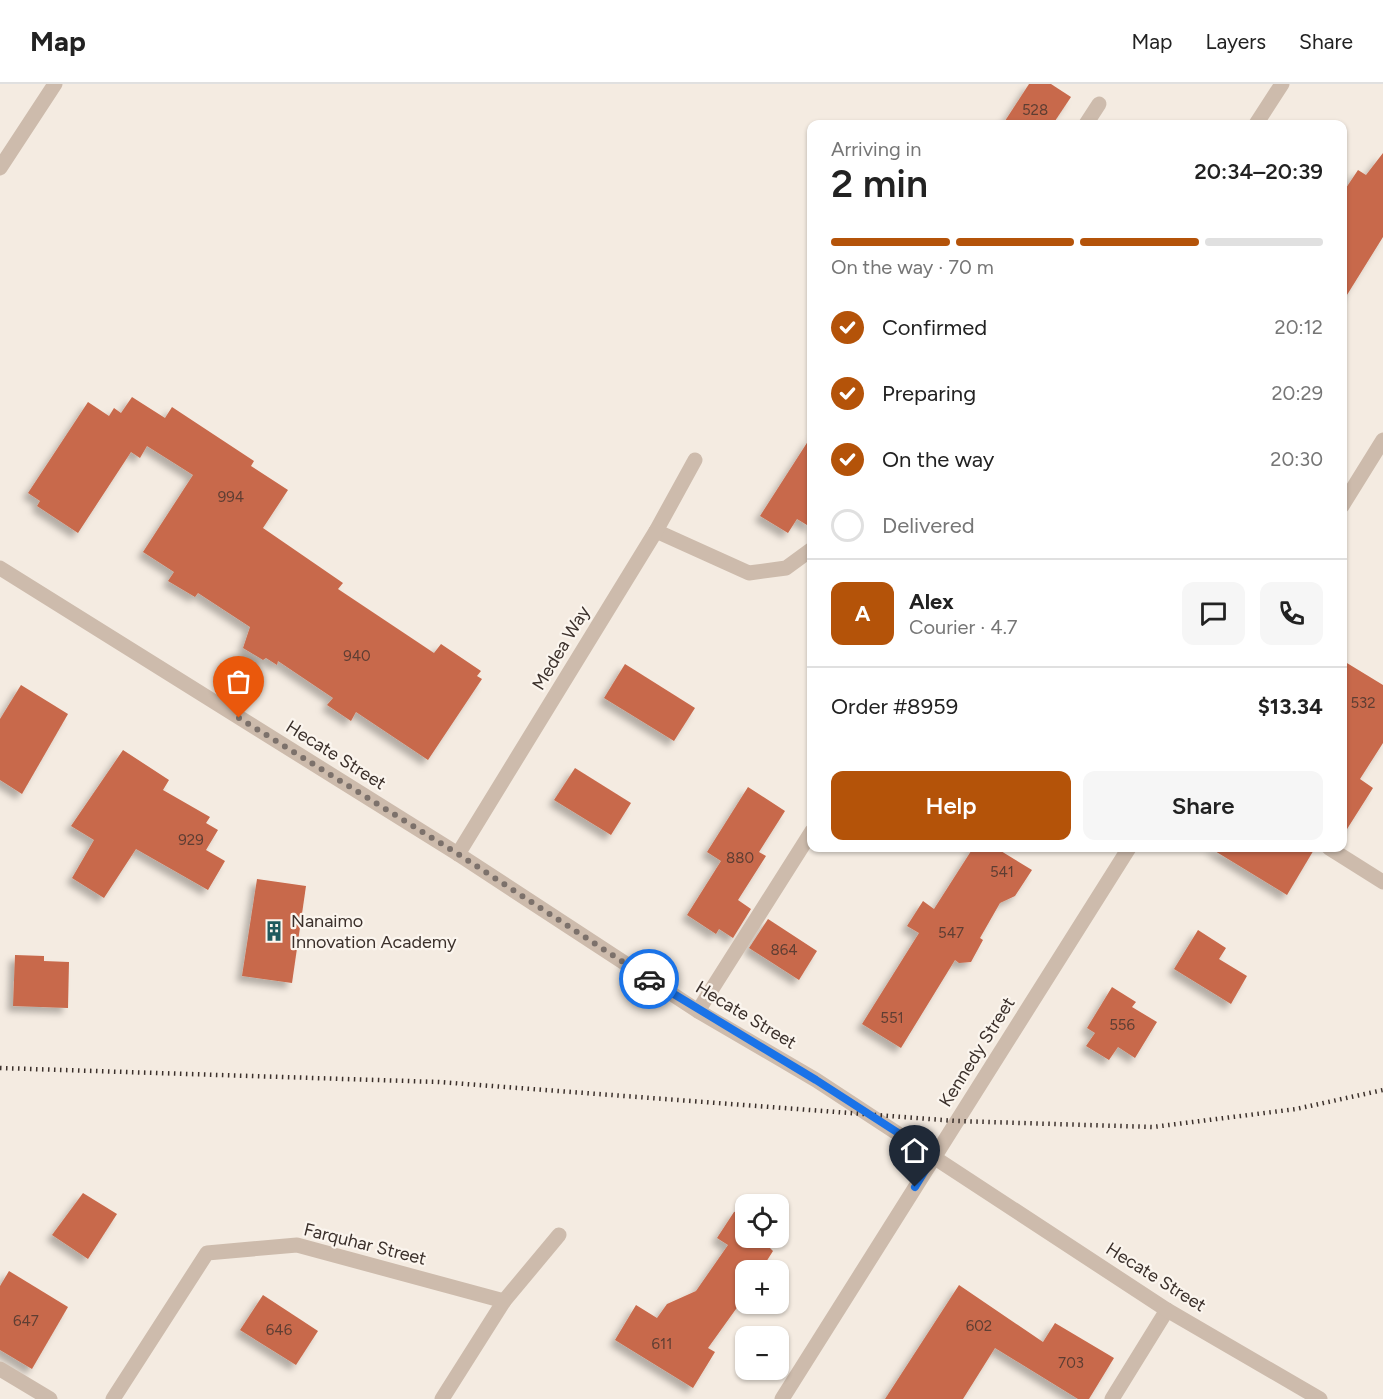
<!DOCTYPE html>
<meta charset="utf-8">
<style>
:root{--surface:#fff;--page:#f6f6f6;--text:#222;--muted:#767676;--line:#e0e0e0;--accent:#b45309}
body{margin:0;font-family:Figtree,sans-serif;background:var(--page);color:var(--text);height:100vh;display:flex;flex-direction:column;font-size:22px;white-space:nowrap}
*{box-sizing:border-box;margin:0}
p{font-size:20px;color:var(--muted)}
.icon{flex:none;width:33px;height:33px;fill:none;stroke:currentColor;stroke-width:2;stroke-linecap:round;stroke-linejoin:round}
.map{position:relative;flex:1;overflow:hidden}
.side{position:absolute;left:807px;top:36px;width:540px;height:732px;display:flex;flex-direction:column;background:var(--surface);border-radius:12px;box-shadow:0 2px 4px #0004}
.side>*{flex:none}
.buttons{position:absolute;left:735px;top:1110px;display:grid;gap:12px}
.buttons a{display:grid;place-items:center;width:54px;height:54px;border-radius:12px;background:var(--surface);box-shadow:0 2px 4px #0004;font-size:30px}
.pin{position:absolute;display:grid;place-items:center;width:51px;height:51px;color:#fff;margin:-62px -26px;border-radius:50% 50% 50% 0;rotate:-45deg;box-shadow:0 0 6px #0007}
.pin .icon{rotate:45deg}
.courier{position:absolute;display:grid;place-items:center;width:60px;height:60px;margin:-30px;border:4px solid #1a73e8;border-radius:50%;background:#fff;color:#222;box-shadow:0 2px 8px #0007}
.summary em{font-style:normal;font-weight:600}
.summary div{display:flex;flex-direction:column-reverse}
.summary{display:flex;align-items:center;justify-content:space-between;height:102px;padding:0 24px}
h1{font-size:39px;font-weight:600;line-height:45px}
.bar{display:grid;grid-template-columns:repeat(4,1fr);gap:9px 6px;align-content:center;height:72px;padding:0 24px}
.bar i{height:8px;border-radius:4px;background:var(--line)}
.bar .active{background:var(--accent)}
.bar p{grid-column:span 4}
.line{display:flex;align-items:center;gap:15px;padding:0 24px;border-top:2px solid var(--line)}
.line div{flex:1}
.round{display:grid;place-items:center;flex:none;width:63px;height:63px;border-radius:12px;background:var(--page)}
ol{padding:0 24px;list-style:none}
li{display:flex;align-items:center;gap:18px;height:66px}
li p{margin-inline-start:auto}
li .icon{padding:6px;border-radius:50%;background:var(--accent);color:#fff;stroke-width:4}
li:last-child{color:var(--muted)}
li i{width:33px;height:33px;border:3px solid var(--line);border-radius:50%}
.button{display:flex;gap:12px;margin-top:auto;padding:12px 24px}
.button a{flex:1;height:69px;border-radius:12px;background:var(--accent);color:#fff;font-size:24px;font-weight:600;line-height:69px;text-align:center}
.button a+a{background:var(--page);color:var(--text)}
header{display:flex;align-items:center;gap:36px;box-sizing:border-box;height:84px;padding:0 30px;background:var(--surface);border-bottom:2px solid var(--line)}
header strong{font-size:28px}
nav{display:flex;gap:33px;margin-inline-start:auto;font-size:21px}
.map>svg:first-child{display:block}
.building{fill:#c8694b;filter:url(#shadow)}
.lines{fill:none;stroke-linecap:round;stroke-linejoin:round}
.service{stroke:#cdbbac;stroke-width:15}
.minor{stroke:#cdbbac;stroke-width:15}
.rail{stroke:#3b302b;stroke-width:4.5;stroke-dasharray:1.5 4.5;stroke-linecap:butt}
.done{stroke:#7c716b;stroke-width:6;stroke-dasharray:0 10.8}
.route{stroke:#1a73e8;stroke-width:8}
.labels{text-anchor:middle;stroke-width:4.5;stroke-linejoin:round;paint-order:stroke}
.number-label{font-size:15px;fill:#5e3e33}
.street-label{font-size:18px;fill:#3b302b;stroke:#fbf5ee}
.poi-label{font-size:18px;fill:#3b302b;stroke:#fbf5ee;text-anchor:start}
</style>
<header>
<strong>Map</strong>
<nav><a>Map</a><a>Layers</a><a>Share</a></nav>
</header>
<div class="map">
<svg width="1383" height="1315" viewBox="0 0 1383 1315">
<defs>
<filter id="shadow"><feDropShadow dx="-5.5" dy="5.5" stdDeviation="3" flood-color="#0004"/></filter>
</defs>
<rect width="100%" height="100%" fill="#f4ebe1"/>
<!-- building -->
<g class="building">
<path d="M1029,0H1051L1071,13L1053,40H1003Z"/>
<path d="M1383,69V153L1342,219V110L1358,86L1366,91Z"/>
<path d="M132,313L165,334L172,323L254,377L251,382L288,406L263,444L343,499L338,505L434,569L441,560L481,587L477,592L482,595L428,676L356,628L351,637L327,621L333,614L278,577L277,581L266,574L263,576L243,564L250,543L198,509L195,513L168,497L174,488L143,468L193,391L147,362L140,374L131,368L78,449L37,422L40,417L28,409L88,318L109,332L114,324L121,329Z"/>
<path d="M812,351V444L797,435L788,449L760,432Z"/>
<path d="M1342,576L1383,601V659L1360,695L1373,704L1342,753Z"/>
<path d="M625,580L695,624L674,657L604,614Z"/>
<path d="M21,601L68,630L22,710L0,696V635Z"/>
<path d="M123,666L169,696L163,706L210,733L206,739L218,746L206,766L225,777L208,806L136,765L104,814L72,794L94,756L71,742Z"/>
<path d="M575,684L631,719L611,751L554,716Z"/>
<path d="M748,703L785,727L759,768L766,772L738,816L751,825L733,854L719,845L716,850L687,831L721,777L707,768Z"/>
<path d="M973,764H996L1032,786L1015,812L1000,819L980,854L983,856L971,878L959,879L955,876L901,964L862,940L919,849L907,842L923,817L934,825Z"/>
<path d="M1210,764H1315L1287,811Z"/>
<path d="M257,795L306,802L292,899L242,892Z"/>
<path d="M768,835L817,867L799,896L749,864Z"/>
<path d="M1198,846L1226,864L1219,875L1247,892L1231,920L1174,885Z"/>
<path d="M15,871L44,872V877L69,878L68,924L13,922Z"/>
<path d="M1112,903L1136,918L1132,923L1157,938L1135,974L1118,963L1109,976L1086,962L1095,949L1087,944Z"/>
<path d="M83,1109L117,1130L88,1175L52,1151Z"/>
<path d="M746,1124V1154H774L768,1162L773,1167L761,1186H746V1211L708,1264L715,1268L693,1304L615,1256L636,1221L657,1234L667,1220L696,1207L728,1161L717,1154L734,1128Z"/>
<path d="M9,1187L68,1223L32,1285L0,1266V1202Z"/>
<path d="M959,1201L1043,1258L1055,1239L1114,1274L1089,1315H1078L995,1264L963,1315H885Z"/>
<path d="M263,1211L318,1247L296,1281L240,1246Z"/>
</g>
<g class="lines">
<!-- service -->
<g class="service">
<path d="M1256,40L1282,0"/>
<path d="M1329,764L1383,798"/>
<path d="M698,927L812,747"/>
<path d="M0,1285L50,1315"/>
<path d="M442,1315L504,1217L559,1151"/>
<path d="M1112,1315L1167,1226"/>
</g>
<!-- minor -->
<g class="minor">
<path d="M1086,40L1099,20"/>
<path d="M0,84L55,0"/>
<path d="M1342,422L1383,356"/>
<path d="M656,447L749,489L786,484L812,465"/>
<path d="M0,484L458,770L698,927L816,996L1167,1226L1320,1315"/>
<path d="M458,770L656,447L695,376"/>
<path d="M113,1315L207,1169L297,1161L504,1217"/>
<path d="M782,1315L1129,764"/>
</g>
<!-- rail -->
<path class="rail" d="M0,984L439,998L956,1037L1153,1043L1296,1025L1383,1006"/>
</g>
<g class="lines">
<!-- done -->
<path class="done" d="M239,634L458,770L649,895"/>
<!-- route -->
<path class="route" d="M649,895L816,996L934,1072L915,1103"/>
</g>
<!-- icons -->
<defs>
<g id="building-bare" transform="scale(1.62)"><path d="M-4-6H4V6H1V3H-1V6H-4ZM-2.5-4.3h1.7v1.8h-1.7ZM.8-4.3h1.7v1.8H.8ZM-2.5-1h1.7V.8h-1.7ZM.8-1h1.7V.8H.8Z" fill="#1f5a5e" stroke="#fbf5ee" stroke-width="2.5" paint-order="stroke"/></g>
</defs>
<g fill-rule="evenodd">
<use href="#building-bare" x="274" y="847"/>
</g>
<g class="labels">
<!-- number labels -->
<g class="number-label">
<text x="1035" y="31">528</text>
<text x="231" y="418">994</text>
<text x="357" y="577">940</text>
<text x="1363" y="624">532</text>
<text x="191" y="761">929</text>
<text x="740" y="779">880</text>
<text x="1002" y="793">541</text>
<text x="951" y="854">547</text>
<text x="784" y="871">864</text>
<text x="892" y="939">551</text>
<text x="1122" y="946">556</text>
<text x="26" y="1242">647</text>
<text x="979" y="1247">602</text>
<text x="279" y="1251">646</text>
<text x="662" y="1265">611</text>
<text x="1071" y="1284">703</text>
</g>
<!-- street labels -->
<g class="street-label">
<text transform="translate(561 564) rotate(-59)" y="6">Medea Way</text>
<text transform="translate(336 671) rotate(32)" y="6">Hecate Street</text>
<text transform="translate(746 931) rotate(31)" y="6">Hecate Street</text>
<text transform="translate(977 968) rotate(-58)" y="6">Kennedy Street</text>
<text transform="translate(365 1160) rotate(14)" y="6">Farquhar Street</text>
<text transform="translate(1156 1193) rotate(32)" y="6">Hecate Street</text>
</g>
<!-- poi labels -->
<g class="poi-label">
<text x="291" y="843">Nanaimo<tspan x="291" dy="21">Innovation Academy</tspan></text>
</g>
</g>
</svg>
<div class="buttons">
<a><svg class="icon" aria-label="locate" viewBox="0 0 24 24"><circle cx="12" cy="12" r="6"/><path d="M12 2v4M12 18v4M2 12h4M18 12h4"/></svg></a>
<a>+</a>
<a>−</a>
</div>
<div class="pin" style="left:239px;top:634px;background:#ea580c"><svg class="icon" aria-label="bag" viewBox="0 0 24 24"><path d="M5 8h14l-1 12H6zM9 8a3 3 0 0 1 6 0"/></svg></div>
<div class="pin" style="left:915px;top:1103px;background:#1f2937"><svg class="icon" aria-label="home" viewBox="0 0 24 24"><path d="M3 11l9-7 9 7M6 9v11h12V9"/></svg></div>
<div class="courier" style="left:649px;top:895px"><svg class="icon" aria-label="car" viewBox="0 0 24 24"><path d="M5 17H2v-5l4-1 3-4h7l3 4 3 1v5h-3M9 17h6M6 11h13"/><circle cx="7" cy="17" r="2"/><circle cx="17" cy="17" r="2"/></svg></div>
<section class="side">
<div class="summary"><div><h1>2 min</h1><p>Arriving in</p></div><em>20:34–20:39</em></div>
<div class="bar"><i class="active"></i><i class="active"></i><i class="active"></i><i></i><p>On the way · 70 m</p></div>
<ol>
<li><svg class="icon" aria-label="check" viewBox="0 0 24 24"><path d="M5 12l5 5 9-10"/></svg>Confirmed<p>20:12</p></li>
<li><svg class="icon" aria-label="check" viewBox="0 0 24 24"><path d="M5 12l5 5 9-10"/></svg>Preparing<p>20:29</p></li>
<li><svg class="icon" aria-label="check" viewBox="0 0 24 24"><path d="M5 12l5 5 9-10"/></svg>On the way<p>20:30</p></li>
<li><i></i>Delivered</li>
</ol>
<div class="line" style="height:108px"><b class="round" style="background:var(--accent);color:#fff">A</b><div><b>Alex</b><p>Courier · 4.7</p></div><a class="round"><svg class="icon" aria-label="chat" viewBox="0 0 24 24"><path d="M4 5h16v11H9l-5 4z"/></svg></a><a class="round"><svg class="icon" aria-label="phone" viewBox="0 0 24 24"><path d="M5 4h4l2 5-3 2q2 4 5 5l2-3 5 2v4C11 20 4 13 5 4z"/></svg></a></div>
<div class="line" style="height:78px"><div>Order #8959</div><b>$13.34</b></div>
<div class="button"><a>Help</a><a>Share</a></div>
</section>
</div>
